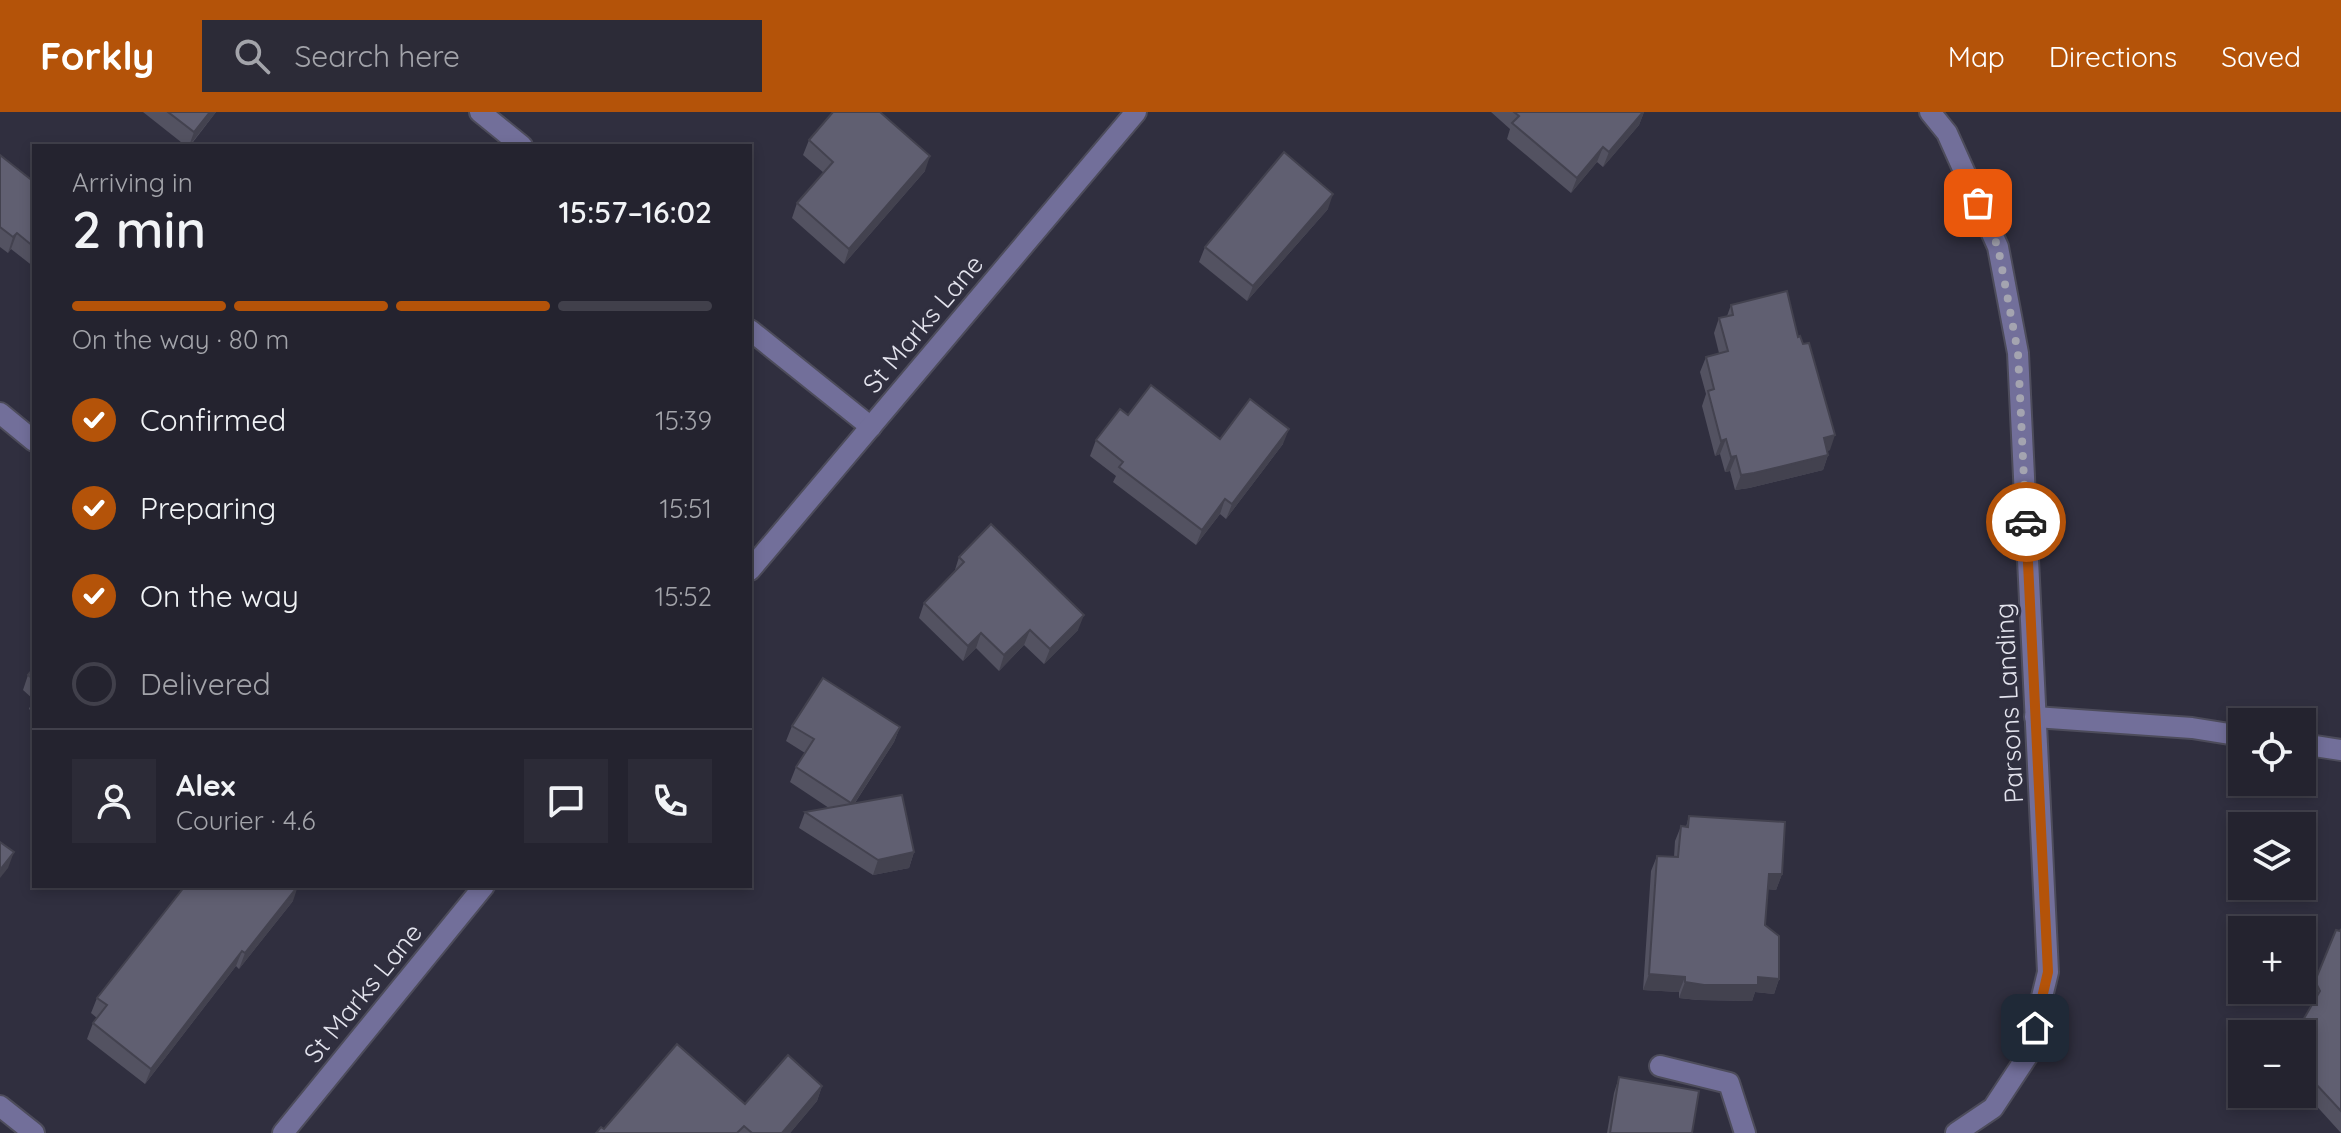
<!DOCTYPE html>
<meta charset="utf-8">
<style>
:root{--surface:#24232f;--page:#2c2b37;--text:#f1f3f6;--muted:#a3a4aa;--line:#41404b;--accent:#b45309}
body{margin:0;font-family:Quicksand,sans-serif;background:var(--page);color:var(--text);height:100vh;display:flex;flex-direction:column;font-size:30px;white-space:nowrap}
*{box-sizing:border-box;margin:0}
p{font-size:26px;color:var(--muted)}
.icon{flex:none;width:44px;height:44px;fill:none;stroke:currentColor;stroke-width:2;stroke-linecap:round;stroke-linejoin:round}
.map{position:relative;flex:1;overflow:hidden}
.side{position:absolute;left:32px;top:32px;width:720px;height:744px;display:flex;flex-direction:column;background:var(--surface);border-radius:0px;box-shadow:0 4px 12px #0003,0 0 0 2px var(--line)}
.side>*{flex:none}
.tools{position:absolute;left:2228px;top:596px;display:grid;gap:16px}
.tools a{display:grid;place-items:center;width:88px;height:88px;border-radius:0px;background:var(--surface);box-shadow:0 4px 12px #0003,0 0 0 2px var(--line);font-size:40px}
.pin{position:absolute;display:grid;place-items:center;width:68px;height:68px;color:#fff;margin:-34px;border-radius:16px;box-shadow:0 4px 12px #0006}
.courier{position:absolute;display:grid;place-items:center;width:80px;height:80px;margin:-40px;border:6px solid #b45309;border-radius:50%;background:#fff;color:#222;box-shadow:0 2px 10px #0007}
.overview em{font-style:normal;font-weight:600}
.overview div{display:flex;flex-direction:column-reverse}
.overview{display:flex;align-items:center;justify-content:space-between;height:136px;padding:0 40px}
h1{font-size:52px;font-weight:600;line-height:60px}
.bar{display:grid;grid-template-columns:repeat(4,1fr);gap:12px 8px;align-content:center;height:96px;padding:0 40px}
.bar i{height:10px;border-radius:6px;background:var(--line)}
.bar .active{background:var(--accent)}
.bar p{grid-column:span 4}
.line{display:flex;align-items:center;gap:20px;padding:0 40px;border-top:2px solid var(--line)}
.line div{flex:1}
.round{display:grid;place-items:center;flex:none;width:84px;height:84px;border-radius:0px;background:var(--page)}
ol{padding:0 40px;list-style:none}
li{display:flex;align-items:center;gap:24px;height:88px}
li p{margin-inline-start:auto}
li .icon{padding:8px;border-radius:50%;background:var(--accent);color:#fff;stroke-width:4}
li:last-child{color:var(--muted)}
li i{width:44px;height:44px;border:4px solid var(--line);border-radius:50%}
header{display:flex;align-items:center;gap:48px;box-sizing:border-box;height:112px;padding:0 40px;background:var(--accent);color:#fff}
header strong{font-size:38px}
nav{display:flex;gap:44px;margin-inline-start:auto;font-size:28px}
.search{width:560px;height:72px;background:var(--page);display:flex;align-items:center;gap:20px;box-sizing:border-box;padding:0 28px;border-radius:0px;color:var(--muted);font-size:30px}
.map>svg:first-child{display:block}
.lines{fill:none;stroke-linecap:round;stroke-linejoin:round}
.minor-casing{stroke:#4d4c5b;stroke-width:24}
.minor{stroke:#726f9a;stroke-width:20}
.wall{fill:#535261}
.shaded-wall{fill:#43424f}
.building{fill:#605f71;stroke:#43424f;stroke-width:2}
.done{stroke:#a4a4b0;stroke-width:8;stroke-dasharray:0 14.4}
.route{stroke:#b45309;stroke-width:10}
.labels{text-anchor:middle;stroke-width:6;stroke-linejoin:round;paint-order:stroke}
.street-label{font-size:26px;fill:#e3e3ed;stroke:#302f3f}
</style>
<header>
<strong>Forkly</strong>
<div class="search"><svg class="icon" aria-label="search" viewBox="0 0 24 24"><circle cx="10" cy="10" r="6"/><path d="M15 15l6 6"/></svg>Search here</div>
<nav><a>Map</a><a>Directions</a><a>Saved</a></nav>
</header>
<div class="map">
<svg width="2341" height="1021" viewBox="0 0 2341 1021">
<rect width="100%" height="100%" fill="#302f3f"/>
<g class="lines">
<!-- minor casing -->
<g class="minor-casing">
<g id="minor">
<path d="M480,0L522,34"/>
<path d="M1930,0L1947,21L1998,135L2018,241L2048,860L2028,943L1993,996L1956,1021"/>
<path d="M750,218L871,315"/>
<path d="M0,301L34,329"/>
<path d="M750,458L1136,0"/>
<path d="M2035,605L2192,616L2242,624"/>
<path d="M2302,632L2341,638"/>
<path d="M1660,954L1729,971L1745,1021"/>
<path d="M0,994L34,1021"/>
<path d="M283,1021L484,774"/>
</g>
</g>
<!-- minor -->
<use href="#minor" class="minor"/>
</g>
<!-- wall -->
<g class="wall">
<path d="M143,0H216L190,34H186Z"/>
<path d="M1491,0H1644L1639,13L1603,55L1597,50L1571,81L1507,27L1510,17Z"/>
<path d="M809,28L925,59L844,152L792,106L797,91L824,61L803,43Z"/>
<path d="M0,43L34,70V155L11,137L8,141L0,135Z"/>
<path d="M1328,97L1247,189L1199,150L1205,135Z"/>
<path d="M1731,193L1798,225L1830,338L1827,339L1828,343L1823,358L1749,376L1735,378L1730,359L1725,360L1720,342L1715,344L1702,294L1706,282L1700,260L1706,245L1719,241L1714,221L1719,206L1727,204Z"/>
<path d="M1128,303L1220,327L1283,332L1226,407L1220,402L1196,433L1113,370L1116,364L1090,344L1096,328Z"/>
<path d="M959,445L1078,518L1044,552L1024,533L999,559L976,536L963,549L919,506L924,491L954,461Z"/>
<path d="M34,556V601L29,597L33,587L23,578L28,563Z"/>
<path d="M792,614L900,615L894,630L855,691L914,740L909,756L873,763L799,716L805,700L829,696L790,670L796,655L805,641L786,629Z"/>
<path d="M1689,704L1782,762L1776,778L1768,777L1765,813L1779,867L1774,882L1755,880L1752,889L1698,888L1679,886V880L1643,878L1651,759L1657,744L1674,745L1675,729L1681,714L1686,715Z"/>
<path d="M293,789L239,857L236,854L145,972L87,927L93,911L97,906L91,901L97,886Z"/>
<path d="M2341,817V1021L2302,978V922L2299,915L2313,891L2310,884L2315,869Z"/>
<path d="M1619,965L1692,1021H1607L1614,981Z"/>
<path d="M822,974L817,989L790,1021H596L745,992Z"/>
</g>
<!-- shaded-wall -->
<g class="shaded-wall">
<path d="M210,0H216L189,34L194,20Z"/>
<path d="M1643,0H1644L1639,13L1603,55L1609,40Z"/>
<path d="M1603,35L1597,50L1571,81L1577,66Z"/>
<path d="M930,44L925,59L844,152L849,137Z"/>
<path d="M1333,82L1328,97L1247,189L1253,174Z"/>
<path d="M17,121L11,137L8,141L13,125Z"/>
<path d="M1289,317L1283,332L1226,407L1232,392Z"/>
<path d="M1835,323L1830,338L1818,342L1824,326Z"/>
<path d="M1726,327L1720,342L1715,344L1721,329Z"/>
<path d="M1828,343L1823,358L1749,376L1735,378L1741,363Z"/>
<path d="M1736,344L1730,359L1725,360L1731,345Z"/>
<path d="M1225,387L1220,402L1196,433L1202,418Z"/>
<path d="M1084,503L1078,518L1044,552L1050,537Z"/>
<path d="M1030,518L1024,533L999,559L1004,543Z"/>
<path d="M981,521L976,536L963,549L968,534Z"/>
<path d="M900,615L894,630L845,706L851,691Z"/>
<path d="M14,740L8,756L0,766V758Z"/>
<path d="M914,740L909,756L873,763L878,748Z"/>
<path d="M1769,762H1782L1776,778L1763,777Z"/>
<path d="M298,774L293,789L239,857L245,841Z"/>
<path d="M242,839L236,854L145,972L151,957Z"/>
<path d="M1649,862L1685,865L1679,880L1643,878Z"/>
<path d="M1758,865L1779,867L1774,882L1755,880L1752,889L1698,888L1679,886L1685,870Z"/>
<path d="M822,974L817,989L790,1021H782Z"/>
</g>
<!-- building -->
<g class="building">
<path d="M168,0H210L194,20Z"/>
<path d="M833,0H880L930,44L849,137L797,91L833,50L809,28Z"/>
<path d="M1514,0H1643L1609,40L1603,35L1577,66L1512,11L1519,4Z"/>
<path d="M1284,40L1333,82L1253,174L1205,135Z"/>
<path d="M0,43L34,70V135L17,121L13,125L0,115Z"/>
<path d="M1787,179L1798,225L1800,224L1803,232L1809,231L1835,323L1824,326L1828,343L1754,361L1741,363L1736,344L1731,345L1726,327L1721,329L1708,279L1714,277L1706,245L1728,239L1719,206L1733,203L1731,193Z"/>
<path d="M1151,273L1220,327L1250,287L1289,317L1232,392L1225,387L1202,418L1119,355L1123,350L1096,328L1120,297L1128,303Z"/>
<path d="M991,412L1084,503L1050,537L1030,518L1004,543L981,521L968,534L924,491L964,450L959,445Z"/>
<path d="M34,556V568L28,563Z"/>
<path d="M823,566L900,615L851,691L796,655L814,627L792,614Z"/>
<path d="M902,683L914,740L878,748L805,700Z"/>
<path d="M1689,704L1785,710L1782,762H1769L1765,813L1779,824V867L1758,865V873H1704L1685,870V865L1649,862L1657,744L1678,745L1681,714L1688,715Z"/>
<path d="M0,730L14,740L0,758Z"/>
<path d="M185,774H298L245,841L242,839L151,957L93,911L107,893L97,886Z"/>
<path d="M2341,817V999L2302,957V922H2291L2299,915L2320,879L2315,869L2336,818L2340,819Z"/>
<path d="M677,932L745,992L788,943L822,974L782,1021H752L744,1014L737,1021H596L601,1015L604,1017Z"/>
<path d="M1619,965L1699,979L1692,1021H1610Z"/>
</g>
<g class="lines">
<!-- done -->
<path class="done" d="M1978,91L1998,135L2018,241L2026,410"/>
<!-- route -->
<path class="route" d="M2026,410L2048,860L2035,916"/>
</g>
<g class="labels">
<!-- street labels -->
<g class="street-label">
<text transform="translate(923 212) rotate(-50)" y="9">St Marks Lane</text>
<text transform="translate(2009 591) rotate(-93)" y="9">Parsons Landing</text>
<text transform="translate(363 881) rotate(-51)" y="9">St Marks Lane</text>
</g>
</g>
</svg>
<div class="tools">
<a><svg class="icon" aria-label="locate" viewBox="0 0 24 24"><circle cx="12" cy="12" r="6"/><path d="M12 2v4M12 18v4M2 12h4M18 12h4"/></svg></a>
<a><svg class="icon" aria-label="layers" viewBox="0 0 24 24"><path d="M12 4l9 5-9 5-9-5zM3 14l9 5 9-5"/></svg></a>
<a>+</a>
<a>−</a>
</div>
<div class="pin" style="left:1978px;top:91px;background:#ea580c"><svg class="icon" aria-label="bag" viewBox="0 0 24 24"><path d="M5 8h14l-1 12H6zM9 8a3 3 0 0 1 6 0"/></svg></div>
<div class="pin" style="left:2035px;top:916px;background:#1f2937"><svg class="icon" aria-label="home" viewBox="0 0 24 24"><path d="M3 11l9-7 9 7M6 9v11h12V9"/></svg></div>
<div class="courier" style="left:2026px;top:410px"><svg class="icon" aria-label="car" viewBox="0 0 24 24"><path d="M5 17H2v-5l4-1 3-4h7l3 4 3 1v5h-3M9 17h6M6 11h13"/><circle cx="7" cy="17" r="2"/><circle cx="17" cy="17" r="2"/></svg></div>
<section class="side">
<div class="overview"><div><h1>2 min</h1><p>Arriving in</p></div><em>15:57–16:02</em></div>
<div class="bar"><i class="active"></i><i class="active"></i><i class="active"></i><i></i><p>On the way · 80 m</p></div>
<ol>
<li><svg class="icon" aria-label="check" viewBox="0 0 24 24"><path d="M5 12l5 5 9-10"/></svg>Confirmed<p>15:39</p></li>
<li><svg class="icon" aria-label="check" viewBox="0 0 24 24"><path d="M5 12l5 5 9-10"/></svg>Preparing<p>15:51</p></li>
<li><svg class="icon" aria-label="check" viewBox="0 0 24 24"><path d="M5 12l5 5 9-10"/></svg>On the way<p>15:52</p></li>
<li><i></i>Delivered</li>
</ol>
<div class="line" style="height:144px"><a class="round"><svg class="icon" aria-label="person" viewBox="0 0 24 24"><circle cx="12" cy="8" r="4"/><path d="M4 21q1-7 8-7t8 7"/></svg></a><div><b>Alex</b><p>Courier · 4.6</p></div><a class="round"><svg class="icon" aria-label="chat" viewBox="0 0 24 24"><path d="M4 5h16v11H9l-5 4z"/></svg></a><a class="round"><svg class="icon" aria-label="phone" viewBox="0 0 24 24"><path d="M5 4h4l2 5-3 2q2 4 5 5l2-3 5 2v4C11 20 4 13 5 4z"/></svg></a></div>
</section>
</div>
